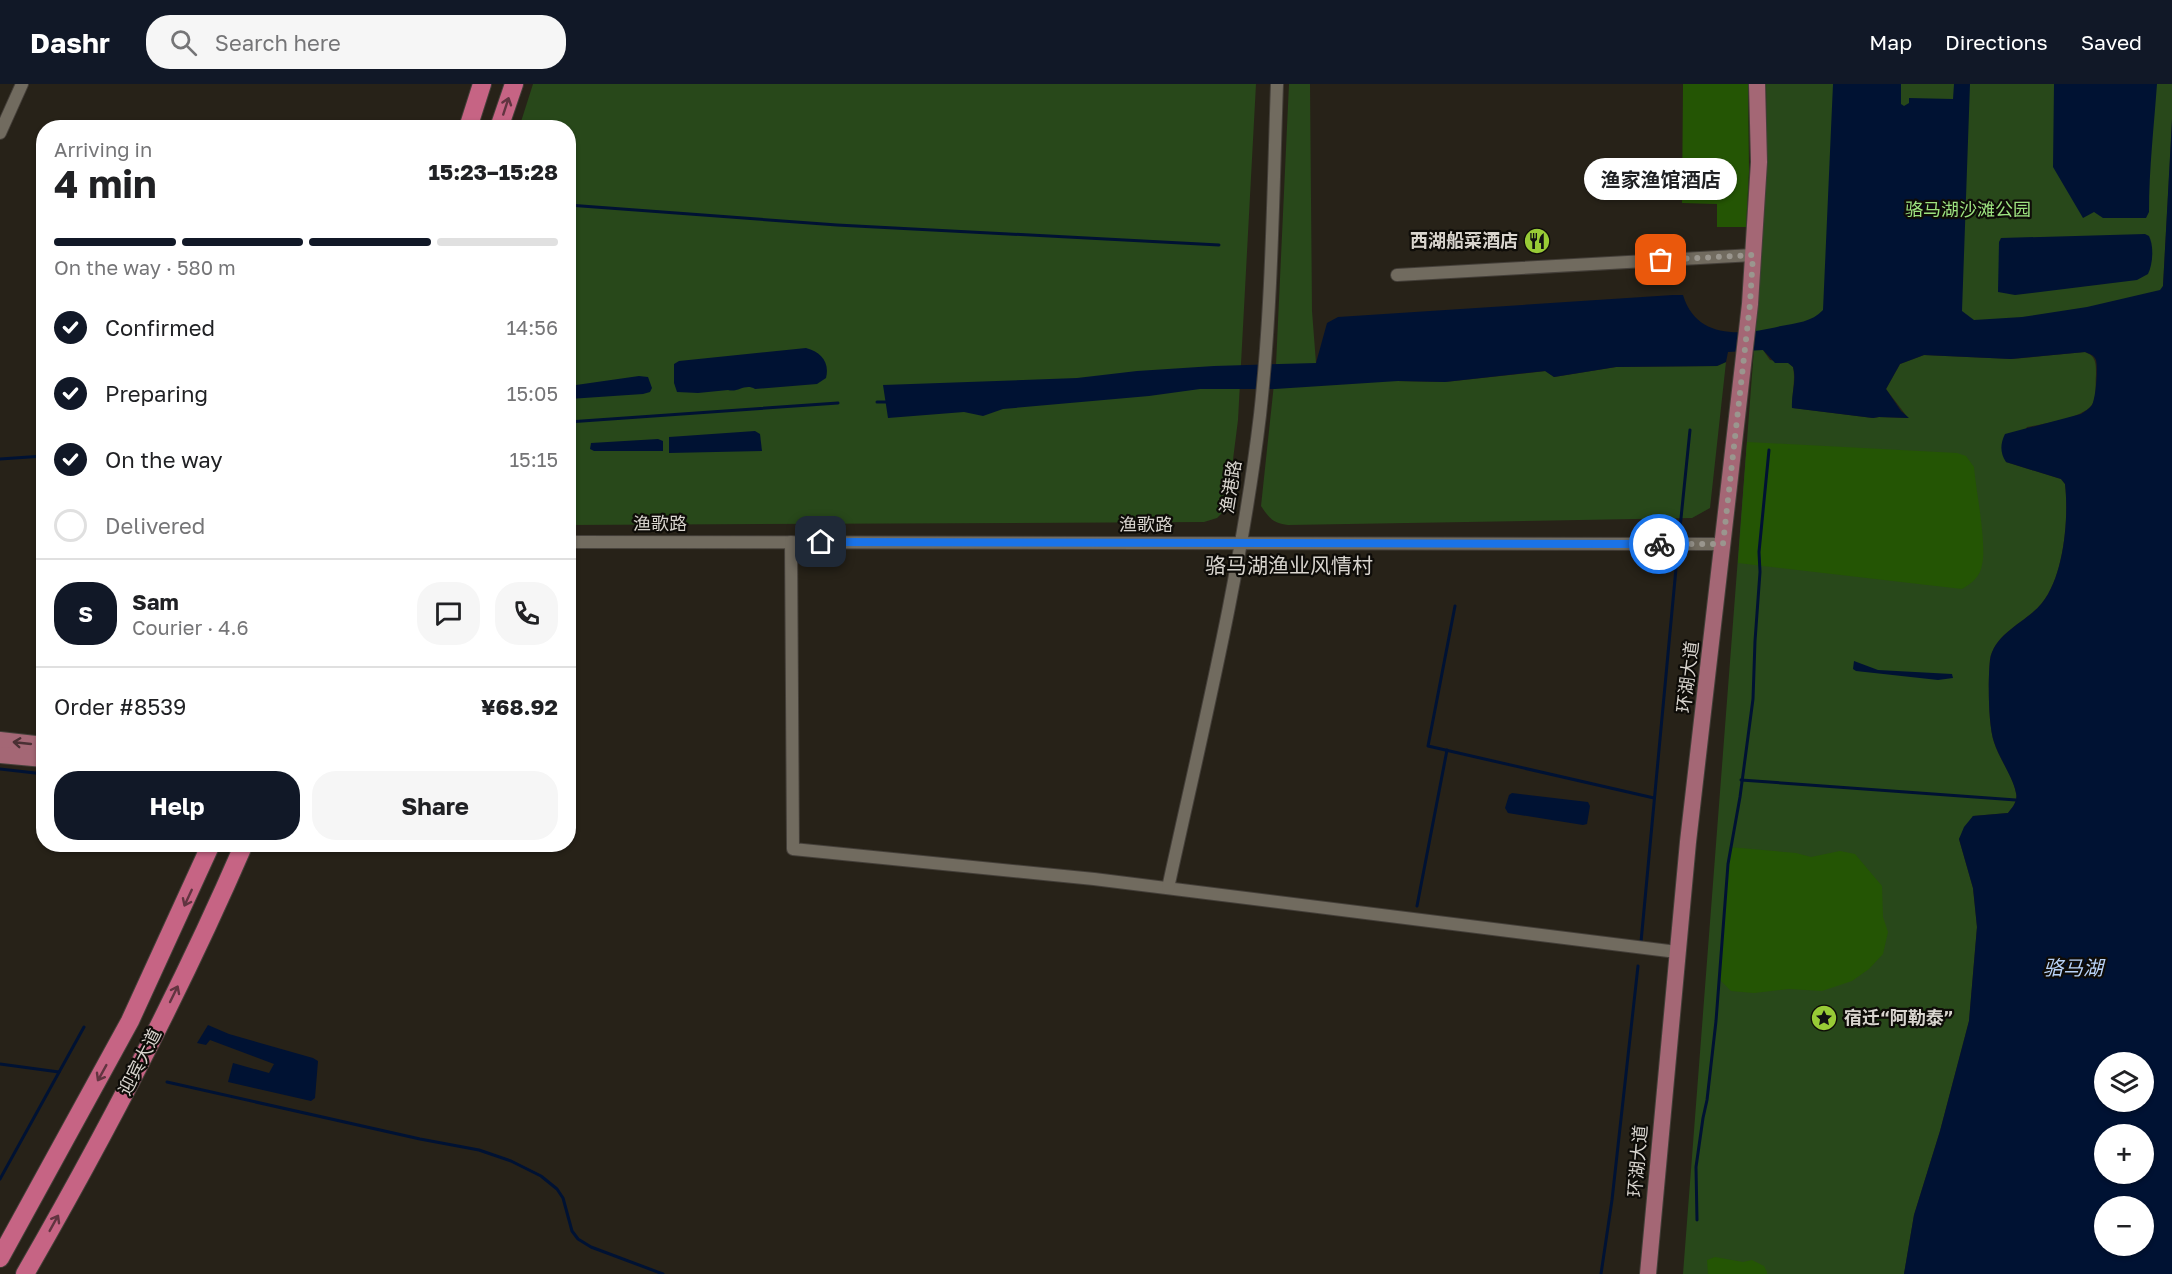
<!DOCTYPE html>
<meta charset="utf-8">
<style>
:root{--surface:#fff;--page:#f6f6f6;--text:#202124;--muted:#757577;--line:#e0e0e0;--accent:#111827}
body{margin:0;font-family:"Golos Text","Noto Sans SC",sans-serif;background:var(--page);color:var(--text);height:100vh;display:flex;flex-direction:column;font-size:22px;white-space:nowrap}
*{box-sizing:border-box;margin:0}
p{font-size:20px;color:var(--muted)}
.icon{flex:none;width:33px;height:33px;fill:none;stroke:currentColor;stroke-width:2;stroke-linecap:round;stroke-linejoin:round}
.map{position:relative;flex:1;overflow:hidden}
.details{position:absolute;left:36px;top:36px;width:540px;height:732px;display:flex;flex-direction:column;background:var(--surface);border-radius:24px;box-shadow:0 2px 4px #0004}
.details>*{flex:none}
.buttons{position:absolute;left:2094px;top:968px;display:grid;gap:12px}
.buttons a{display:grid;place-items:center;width:60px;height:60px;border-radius:50%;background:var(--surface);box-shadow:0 2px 4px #0004;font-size:30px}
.pin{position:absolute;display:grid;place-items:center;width:51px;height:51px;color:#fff;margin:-26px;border-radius:12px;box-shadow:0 3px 9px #0006}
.courier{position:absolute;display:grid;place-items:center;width:60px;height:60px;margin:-30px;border:4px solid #1a73e8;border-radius:50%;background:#fff;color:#222;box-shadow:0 2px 8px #0007}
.bubble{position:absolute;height:42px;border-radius:21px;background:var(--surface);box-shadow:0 2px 4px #0004;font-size:20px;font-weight:700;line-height:42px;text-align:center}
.overview em{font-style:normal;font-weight:700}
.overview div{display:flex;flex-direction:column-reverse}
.overview{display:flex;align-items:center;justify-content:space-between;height:102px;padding:0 18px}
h1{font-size:39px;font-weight:700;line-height:45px}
.bar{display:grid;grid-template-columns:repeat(4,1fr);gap:9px 6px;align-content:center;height:72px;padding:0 18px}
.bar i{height:8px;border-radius:4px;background:var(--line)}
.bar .active{background:var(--accent)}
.bar p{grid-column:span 4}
.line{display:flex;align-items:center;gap:15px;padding:0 18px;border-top:2px solid var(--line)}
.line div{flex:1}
.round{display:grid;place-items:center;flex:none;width:63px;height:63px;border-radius:24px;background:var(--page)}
ol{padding:0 18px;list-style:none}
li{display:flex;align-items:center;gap:18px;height:66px}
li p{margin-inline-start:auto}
li .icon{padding:6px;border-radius:50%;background:var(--accent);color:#fff;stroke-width:4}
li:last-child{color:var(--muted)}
li i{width:33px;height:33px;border:3px solid var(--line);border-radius:50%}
.button{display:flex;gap:12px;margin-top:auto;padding:12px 18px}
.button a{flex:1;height:69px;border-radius:24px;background:var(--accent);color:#fff;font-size:24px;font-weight:700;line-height:69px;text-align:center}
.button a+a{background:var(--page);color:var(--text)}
header{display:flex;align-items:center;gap:36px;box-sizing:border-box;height:84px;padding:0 30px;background:var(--accent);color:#fff}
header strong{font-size:28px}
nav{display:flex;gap:33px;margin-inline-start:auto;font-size:21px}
.search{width:420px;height:54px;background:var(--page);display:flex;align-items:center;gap:15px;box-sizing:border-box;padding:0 21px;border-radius:24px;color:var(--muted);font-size:22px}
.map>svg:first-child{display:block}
.green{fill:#28481a}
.forest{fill:#245504}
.water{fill:#001233;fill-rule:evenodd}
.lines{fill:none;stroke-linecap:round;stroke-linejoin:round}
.stream{stroke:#001233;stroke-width:3}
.minor-casing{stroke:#443f39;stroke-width:14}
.major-casing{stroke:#443f39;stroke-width:18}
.highway-casing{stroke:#443f39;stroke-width:20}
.minor{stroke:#716b5f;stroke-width:12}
.major{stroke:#a46775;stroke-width:16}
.highway{stroke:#c66484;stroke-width:18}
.oneway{stroke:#613440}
.oneway2{stroke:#4a3034}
.done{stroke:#9a968e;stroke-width:6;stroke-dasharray:0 10.8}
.route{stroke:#1a73e8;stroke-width:8}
.labels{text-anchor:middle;stroke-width:4.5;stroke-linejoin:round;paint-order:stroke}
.park-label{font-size:18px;fill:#9de380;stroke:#0e0c08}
.poi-label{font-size:18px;font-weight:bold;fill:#d8d4ce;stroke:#0e0c08;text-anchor:end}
.street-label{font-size:18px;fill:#d8d4ce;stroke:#0e0c08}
.water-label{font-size:20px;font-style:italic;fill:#b9d3f8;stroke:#0e0c08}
.quarter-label{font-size:21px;fill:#d8d4ce;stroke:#0e0c08}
</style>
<header>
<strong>Dashr</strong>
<div class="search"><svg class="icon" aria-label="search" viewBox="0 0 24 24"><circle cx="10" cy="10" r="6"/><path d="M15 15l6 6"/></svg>Search here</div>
<nav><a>Map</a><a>Directions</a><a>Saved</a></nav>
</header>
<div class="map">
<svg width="2172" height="1190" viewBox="0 0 2172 1190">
<rect width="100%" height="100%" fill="#272218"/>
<!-- green -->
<g class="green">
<path d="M533,0H1256L1238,336L1228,415L1224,427L1217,434L1204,438L569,441L568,44H519Z"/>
<path d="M1289,0H1310L1312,227L1316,279L1398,297L1445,298L1546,287L1554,293L1616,283L1717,282L1726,278L1710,424L1692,434L1288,441C1273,439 1269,434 1261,422L1276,281Z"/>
<path d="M1766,0H2172V39L2163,202L2157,221L2007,254L1755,248C1762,165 1768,83 1766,0Z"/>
<path d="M1754,265L1763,266L1770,276L1789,279L1793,283C1796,297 1791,310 1793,324L1873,334L1879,333L1908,334L1886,305L1900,280L1924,271L2012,275L2085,268C2096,272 2096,279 2096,290C2095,299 2097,311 2093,319C2086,334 2042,340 2027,343L2006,378L2061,395L2065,400C2069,434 2064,492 2042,519C2027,538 1994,549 1990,576C1988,595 1988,640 1994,658C1999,675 2013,692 2016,709C2018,717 2013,723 2008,729L1973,732L1959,755L1973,804L1977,843L1969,937L1940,1047L1914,1131L1904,1190H1683Z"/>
</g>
<!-- forest -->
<g class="forest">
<path d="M1683,0H1748L1749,87L1746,143H1717V120L1682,119Z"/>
<path d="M1747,358L1957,369L1966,372L1974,383C1976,407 1987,460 1982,481C1980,493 1972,499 1962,505L1738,479Z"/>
<path d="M1729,763L1796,769L1811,773L1840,767L1855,770L1882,802L1883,833L1888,848L1883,870L1869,885L1852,897L1822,907L1789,905L1754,909L1731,907L1720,896Z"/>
<path d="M1715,1173L1743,1178L1752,1176L1764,1182L1767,1188V1190H1708L1707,1176Z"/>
</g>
<!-- water -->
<g class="water">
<path d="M1833,0H1901V20L1904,22L1909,19V14L1953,15L1954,0H1970L1962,227L1974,236L2022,233L2087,223L2160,206L2163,202L2172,35V1190H1904L1914,1131L1940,1047L1969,937L1977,843L1973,804L1959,755L1964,743L1973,732L2008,729C2013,723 2018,717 2016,709C2013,693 1999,674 1994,658C1988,640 1988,595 1990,576C1994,549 2027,538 2042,519C2064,492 2069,434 2065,400L2061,395L2006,378C2000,369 2000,360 2005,350L2081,330C2085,327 2089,325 2092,321C2096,313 2098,284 2096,276C2094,271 2090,270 2085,268L2011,275L1924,271L1900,280L1886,305L1901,327L1909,334L1879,333L1873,334L1792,324C1791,310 1797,297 1793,283L1788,279H1775L1763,266L1728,268L1726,278L1717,282L1616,283L1554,293L1545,287L1445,298L1398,297L1275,305H1200L1149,312L1003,325L983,332L964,328L888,334L883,301L1077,294L1137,287L1214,282L1316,279L1327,239L1338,233L1673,211H1683C1697,257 1744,251 1781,242C1796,239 1812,238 1823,226ZM2104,978H2144V1017H2104ZM2104,1050H2144V1089H2104ZM2104,1122H2144V1161H2104Z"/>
<path d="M2054,0H2157C2154,42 2149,85 2149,128L2146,134H2103L2094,128L2083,134L2053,83Z"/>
<path d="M2145,150L2149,152C2154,162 2153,180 2148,190L2137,196L2015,211L1998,208L1999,158L2001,154Z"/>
<path d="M806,264C821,268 830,278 826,294L817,300L755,305C745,299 738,309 728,306L698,309L677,308L674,299V280L679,277Z"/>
<path d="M639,292L648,293L652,304L650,308L643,310L569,315V302Z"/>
<path d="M755,347L760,350L762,367L669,369V353Z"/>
<path d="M658,355L663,357V367H594L590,365L591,359Z"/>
<path d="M1854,577L1878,586L1952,590L1953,594L1938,596L1856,587L1853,585Z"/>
<path d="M1512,709L1588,718L1590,722L1587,740L1583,741L1508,729L1505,724L1509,711Z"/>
<path d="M208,941L229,950L313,974L318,977L315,1014L311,1017L228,998L233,979L269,989L274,980L210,956L206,961L197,959Z"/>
</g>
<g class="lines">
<!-- stream -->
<g class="stream">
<path d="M568,121L837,141L1219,161"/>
<path d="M877,318H886"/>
<path d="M568,338L838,319"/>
<path d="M0,375L44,372"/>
<path d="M1680,444L1690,346"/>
<path d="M1455,522L1428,662L1654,714"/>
<path d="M0,685L44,690"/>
<path d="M1741,696L2016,716"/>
<path d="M1417,822L1447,666"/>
<path d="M1641,858L1678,463"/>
<path d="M0,980L59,988"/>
<path d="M167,998L420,1055L479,1066L511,1077L541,1092L557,1105L563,1114L572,1147L578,1155L591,1163L663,1190"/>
<path d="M0,1095L84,943"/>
<path d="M1697,1136L1696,1083L1703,1034L1707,1016L1716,937L1728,780L1740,713L1753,615L1755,557L1760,488L1759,468L1769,366"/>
<path d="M1601,1190L1612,1116L1638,882"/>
</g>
<!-- minor casing -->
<g class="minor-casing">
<g id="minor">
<path d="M0,49L22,0"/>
<path d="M1397,191L1753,171"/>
<path d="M568,458L1723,460"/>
<path d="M791,458L793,765L1094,795L1677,868"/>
<path d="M1168,804C1202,648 1241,491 1260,331C1272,222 1273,110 1277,0"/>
</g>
</g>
<!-- major casing -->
<g class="major-casing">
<g id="major">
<path d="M0,656L44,661"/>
<path d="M0,671L44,675"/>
<path d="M1648,1190L1688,758L1750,220L1759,78L1757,0"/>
</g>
</g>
<!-- highway casing -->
<g class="highway-casing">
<g id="highway">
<path d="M468,44L482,0"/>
<path d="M499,44L514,0"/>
<path d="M0,1174L130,937L211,760"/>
<path d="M25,1190C105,1051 180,908 244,760"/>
</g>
</g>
<!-- minor -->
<use href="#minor" class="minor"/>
<!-- major -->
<use href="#major" class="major"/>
<!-- highway -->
<use href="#highway" class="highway"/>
</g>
<!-- one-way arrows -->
<defs><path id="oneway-shaft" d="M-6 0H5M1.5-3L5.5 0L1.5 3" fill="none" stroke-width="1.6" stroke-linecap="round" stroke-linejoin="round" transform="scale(1.5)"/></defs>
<g class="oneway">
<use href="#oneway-shaft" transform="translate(506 22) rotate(-72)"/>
<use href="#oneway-shaft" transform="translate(188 814) rotate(115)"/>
<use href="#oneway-shaft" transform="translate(174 910) rotate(-64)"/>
<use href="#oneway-shaft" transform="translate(102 989) rotate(119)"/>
<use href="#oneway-shaft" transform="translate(54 1139) rotate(-61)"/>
</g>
<use class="oneway2" href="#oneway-shaft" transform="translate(22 659) rotate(-174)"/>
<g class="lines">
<!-- done -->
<path class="done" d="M1659,460H1723L1750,220L1753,171L1661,176"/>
<!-- route -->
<path class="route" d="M821,458L1659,460"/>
</g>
<!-- icons -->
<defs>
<g id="restaurant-disc" transform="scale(1.35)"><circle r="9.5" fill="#98cb36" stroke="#0e0c08"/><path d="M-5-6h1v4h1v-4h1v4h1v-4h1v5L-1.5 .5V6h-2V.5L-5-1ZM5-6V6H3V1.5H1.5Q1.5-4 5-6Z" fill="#111"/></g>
<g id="sight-disc" transform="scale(1.35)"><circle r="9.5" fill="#98cb36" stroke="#0e0c08"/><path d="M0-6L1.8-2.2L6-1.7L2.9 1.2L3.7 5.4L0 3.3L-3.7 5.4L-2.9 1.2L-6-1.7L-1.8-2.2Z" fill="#111"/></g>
</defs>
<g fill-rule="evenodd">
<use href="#restaurant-disc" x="1537" y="157"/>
<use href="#sight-disc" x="1824" y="934"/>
</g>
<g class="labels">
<!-- park labels -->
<g class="park-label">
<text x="1968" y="132">骆马湖沙滩公园</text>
</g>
<!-- poi labels -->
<g class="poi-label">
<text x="1518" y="163">西湖船菜酒店</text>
<text x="1844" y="940" text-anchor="start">宿迁“阿勒泰”</text>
</g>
<!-- street labels -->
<g class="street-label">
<text transform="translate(1231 403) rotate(-81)" y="6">渔港路</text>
<text x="660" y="446">渔歌路</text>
<text x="1146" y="447">渔歌路</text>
<text transform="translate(1688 593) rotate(-83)" y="6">环湖大道</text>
<text transform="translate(140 978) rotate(-63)" y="6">迎宾大道</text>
<text transform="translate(1638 1077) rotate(-85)" y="6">环湖大道</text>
</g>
<!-- water labels -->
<g class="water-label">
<text x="2073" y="891">骆马湖</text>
</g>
<!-- quarter labels -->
<g class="quarter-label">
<text x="1289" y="489">骆马湖渔业风情村</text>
</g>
</g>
</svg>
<div class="buttons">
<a><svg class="icon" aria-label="layers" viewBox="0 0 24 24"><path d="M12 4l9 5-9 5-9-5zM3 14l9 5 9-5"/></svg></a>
<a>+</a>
<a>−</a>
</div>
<div class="pin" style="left:1661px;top:176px;background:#ea580c"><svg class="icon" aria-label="bag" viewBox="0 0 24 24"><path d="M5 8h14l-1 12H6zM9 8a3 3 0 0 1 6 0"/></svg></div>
<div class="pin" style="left:821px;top:458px;background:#1f2937"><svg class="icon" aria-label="home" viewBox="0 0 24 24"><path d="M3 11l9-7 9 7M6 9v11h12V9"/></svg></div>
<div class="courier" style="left:1659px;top:460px"><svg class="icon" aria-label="bike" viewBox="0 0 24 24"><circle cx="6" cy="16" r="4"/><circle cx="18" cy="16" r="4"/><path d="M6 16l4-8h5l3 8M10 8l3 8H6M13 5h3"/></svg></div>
<div class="bubble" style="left:1584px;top:74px;width:153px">渔家渔馆酒店</div>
<section class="details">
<div class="overview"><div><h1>4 min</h1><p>Arriving in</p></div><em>15:23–15:28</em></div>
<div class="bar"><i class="active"></i><i class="active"></i><i class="active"></i><i></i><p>On the way · 580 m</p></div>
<ol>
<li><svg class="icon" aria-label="check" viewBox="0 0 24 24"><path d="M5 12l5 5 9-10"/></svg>Confirmed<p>14:56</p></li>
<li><svg class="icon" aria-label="check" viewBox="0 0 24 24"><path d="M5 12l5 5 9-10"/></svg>Preparing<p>15:05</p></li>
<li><svg class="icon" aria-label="check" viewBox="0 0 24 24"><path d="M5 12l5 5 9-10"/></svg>On the way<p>15:15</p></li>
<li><i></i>Delivered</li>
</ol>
<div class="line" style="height:108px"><b class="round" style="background:var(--accent);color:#fff">S</b><div><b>Sam</b><p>Courier · 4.6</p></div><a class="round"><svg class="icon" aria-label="chat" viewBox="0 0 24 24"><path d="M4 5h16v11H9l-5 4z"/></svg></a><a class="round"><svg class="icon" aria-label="phone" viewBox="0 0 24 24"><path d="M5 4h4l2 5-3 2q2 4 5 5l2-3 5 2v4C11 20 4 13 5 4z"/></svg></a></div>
<div class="line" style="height:78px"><div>Order #8539</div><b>¥68.92</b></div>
<div class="button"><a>Help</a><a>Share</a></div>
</section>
</div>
